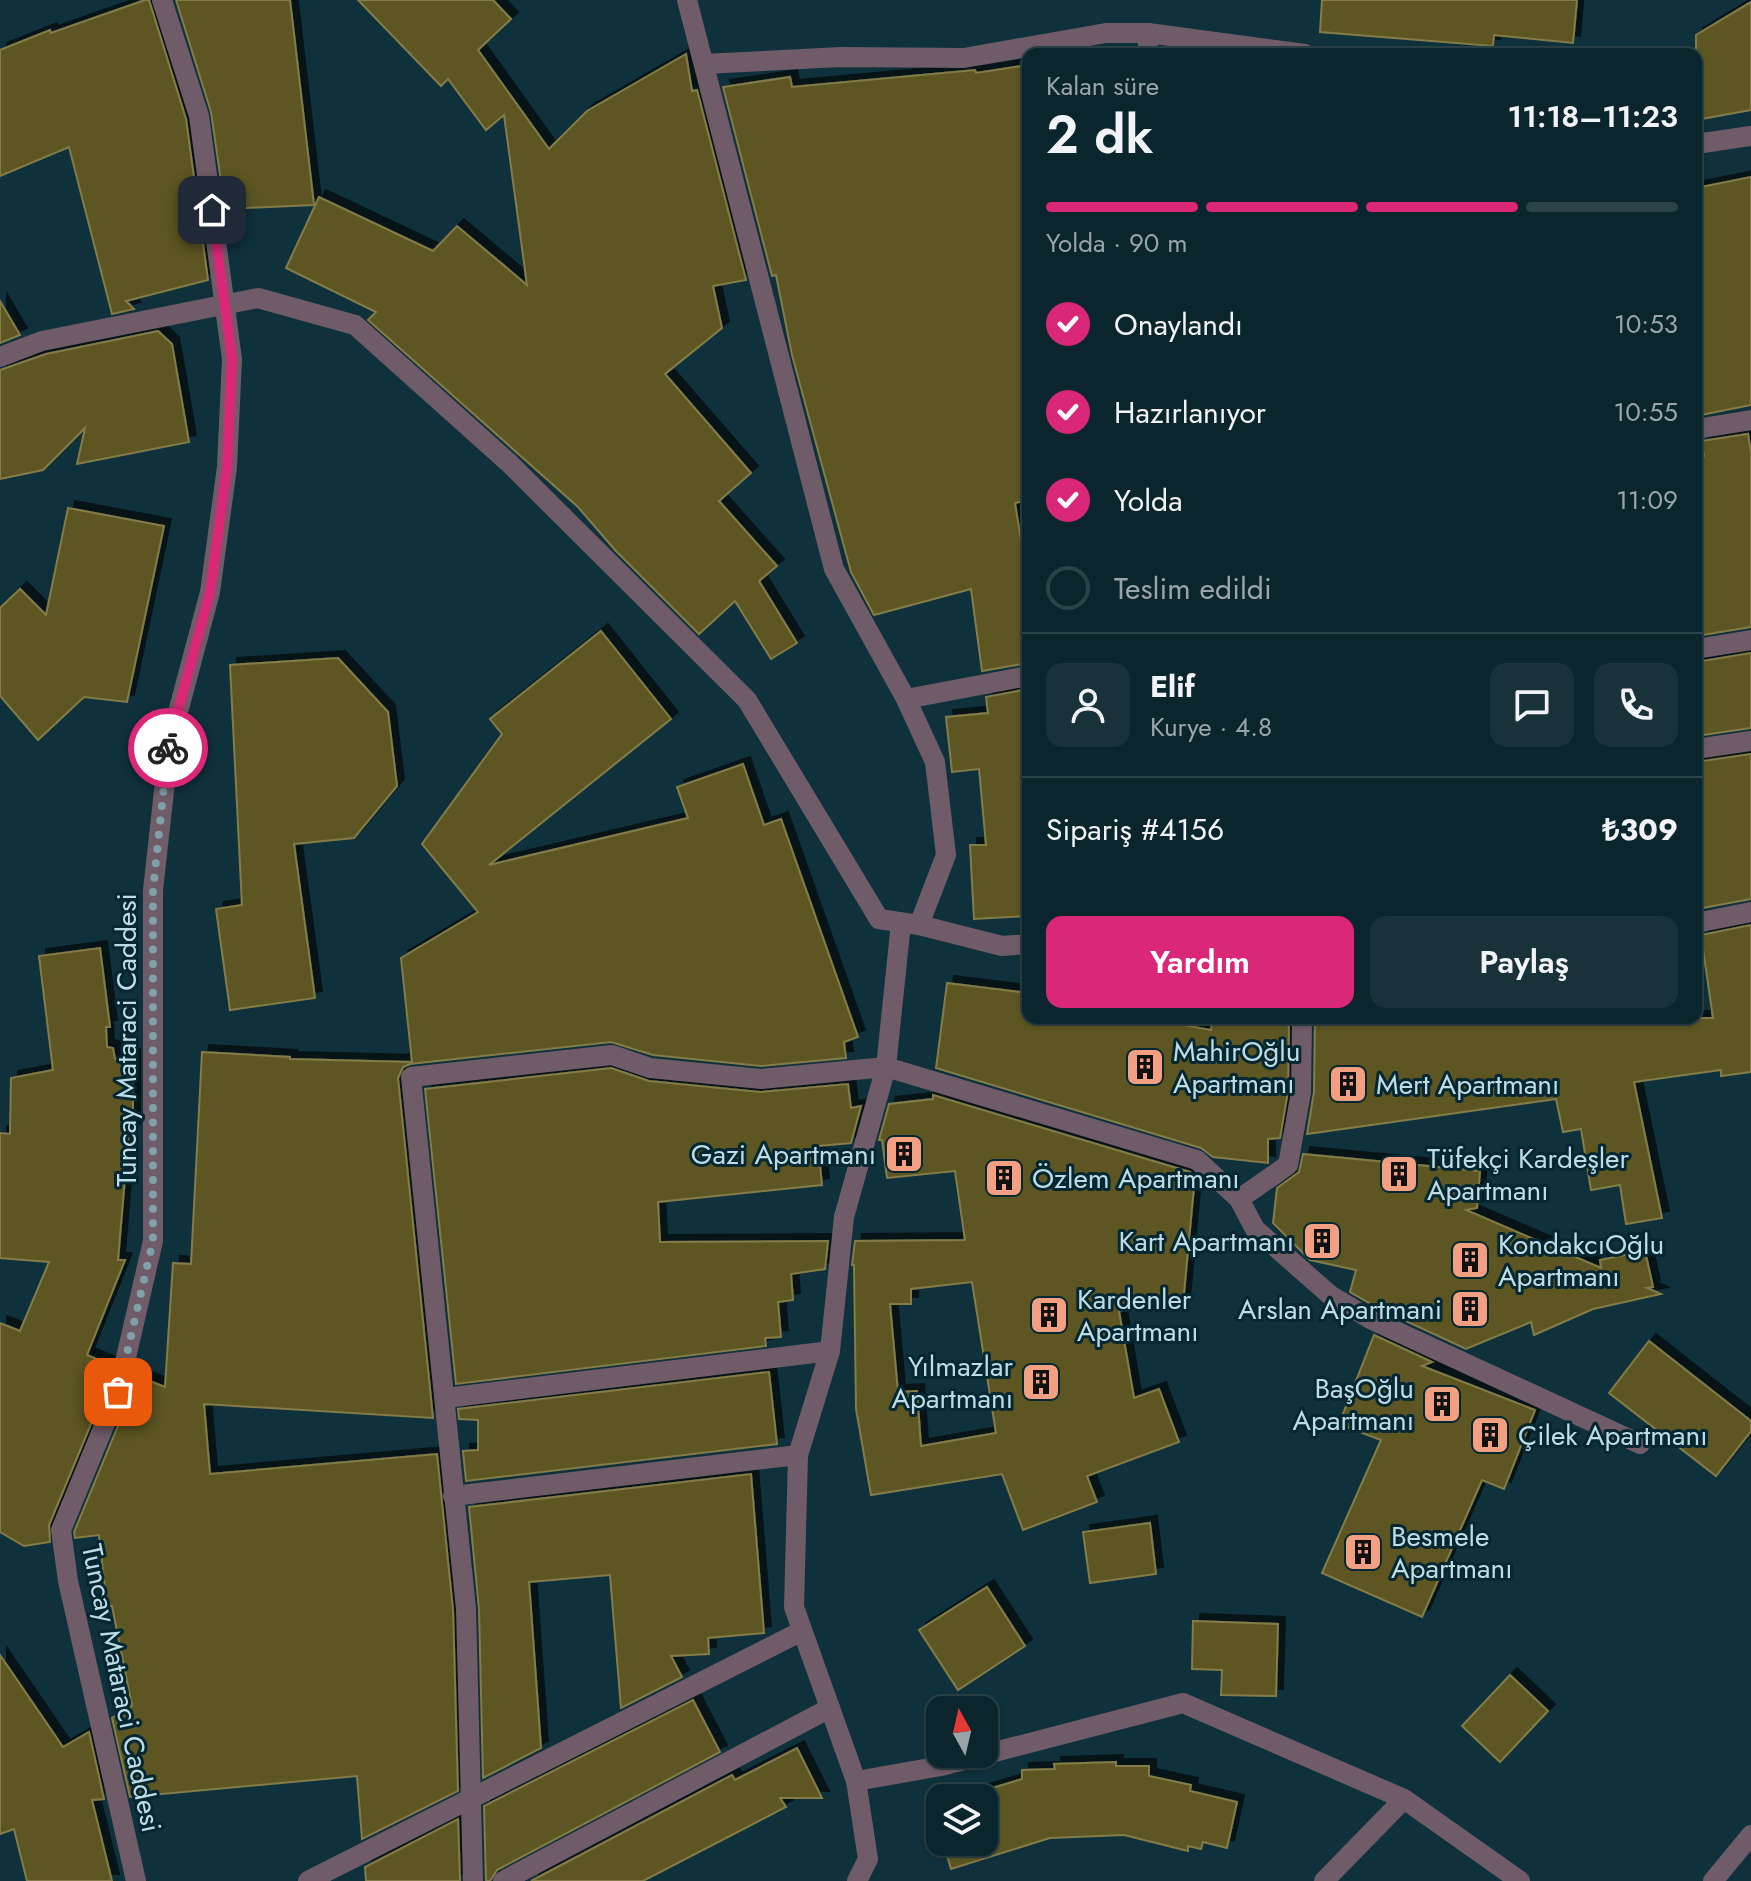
<!DOCTYPE html>
<html lang="tr">
<meta charset="utf-8">
<style>
:root{--surface:#0b252d;--page:#193139;--text:#f1f3f6;--muted:#9aa5aa;--line:#2b4249;--accent:#db2777}
body{margin:0;font-family:Jost,sans-serif;background:var(--page);color:var(--text);height:100vh;display:flex;flex-direction:column;font-size:30px;white-space:nowrap}
*{box-sizing:border-box;margin:0}
p{font-size:26px;color:var(--muted)}
.icon{flex:none;width:44px;height:44px;fill:none;stroke:currentColor;stroke-width:2;stroke-linecap:round;stroke-linejoin:round}
.map{position:relative;flex:1;overflow:hidden}
.panel{position:absolute;left:1022px;top:48px;width:680px;height:976px;display:flex;flex-direction:column;background:var(--surface);border-radius:16px;box-shadow:0 2px 6px #0004,0 0 0 2px var(--line)}
.panel>*{flex:none}
.needle{width:52px;rotate:352deg}
.fabs{position:absolute;left:926px;top:1696px;display:grid;gap:16px}
.fabs a{display:grid;place-items:center;width:72px;height:72px;border-radius:16px;background:var(--surface);box-shadow:0 2px 6px #0004,0 0 0 2px var(--line);font-size:40px}
.pin{position:absolute;display:grid;place-items:center;width:68px;height:68px;color:#fff;margin:-34px;border-radius:16px;box-shadow:0 4px 12px #0006}
.courier{position:absolute;display:grid;place-items:center;width:80px;height:80px;margin:-40px;border:6px solid #db2777;border-radius:50%;background:#fff;color:#222;box-shadow:0 2px 10px #0007}
.head em{font-style:normal;font-weight:600}
.head div{display:flex;flex-direction:column-reverse}
.head{display:flex;align-items:center;justify-content:space-between;height:136px;padding:0 24px}
h1{font-size:52px;font-weight:600;line-height:60px}
.bar{display:grid;grid-template-columns:repeat(4,1fr);gap:12px 8px;align-content:center;height:96px;padding:0 24px}
.bar i{height:10px;border-radius:6px;background:var(--line)}
.bar .active{background:var(--accent)}
.bar p{grid-column:span 4}
.line{display:flex;align-items:center;gap:20px;padding:0 24px;border-top:2px solid var(--line)}
.line div{flex:1}
.round{display:grid;place-items:center;flex:none;width:84px;height:84px;border-radius:16px;background:var(--page)}
ol{padding:0 24px;list-style:none}
li{display:flex;align-items:center;gap:24px;height:88px}
li p{margin-inline-start:auto}
li .icon{padding:8px;border-radius:50%;background:var(--accent);color:#fff;stroke-width:4}
li:last-child{color:var(--muted)}
li i{width:44px;height:44px;border:4px solid var(--line);border-radius:50%}
.action{display:flex;gap:16px;margin-top:auto;padding:16px 24px}
.action a{flex:1;height:92px;border-radius:16px;background:var(--accent);color:#fff;font-size:32px;font-weight:600;line-height:92px;text-align:center}
.action a+a{background:var(--page);color:var(--text)}
.map>svg:first-child{display:block}
.building{fill:#5d5622;stroke:#837c48;stroke-width:2;fill-rule:evenodd;filter:url(#shadow)}
.lines{fill:none;stroke-linecap:round;stroke-linejoin:round}
.minor{stroke:#705c68;stroke-width:20}
.done{stroke:#80a0aa;stroke-width:8;stroke-dasharray:0 14.4}
.route{stroke:#db2777;stroke-width:10}
.labels{text-anchor:middle;stroke-width:6;stroke-linejoin:round;paint-order:stroke}
.street-label{font-size:28px;fill:#bddce6;stroke:#042731}
.poi-label{font-size:28px;fill:#bddce6;stroke:#042731;text-anchor:start}
</style>
<div class="map">
<svg width="1751" height="1881" viewBox="0 0 1751 1881">
<defs>
<filter id="shadow"><feDropShadow dx="7" dy="-7" stdDeviation="0" flood-color="#0009"/></filter>
</defs>
<rect width="100%" height="100%" fill="#0f313c"/>
<!-- building -->
<g class="building">
<path d="M145,0H149L186,119L208,280L126,301L134,309L112,314L69,147L0,176V50L50,30L51,33Z"/>
<path d="M176,0H290L314,205L225,209L211,112Z"/>
<path d="M358,0H493L511,19L478,50L549,149L587,111L686,54L692,91L697,90L746,280L713,286L722,328L665,374L751,473L719,501L777,566L759,581L797,643L771,659L735,601L699,634L615,550L578,507L368,320L376,312L286,268L319,197L433,251L457,226L527,285L504,115L486,130L448,79L441,86Z"/>
<path d="M1322,0H1577L1573,43L1494,35L1493,46L1320,32Z"/>
<path d="M1751,2V110L1696,120V35Z"/>
<path d="M1028,65V500L1015,503L1028,585V663L982,671L971,589L874,615L851,572L792,355L776,275L772,276L723,87L790,77L792,87L975,70L976,73Z"/>
<path d="M1751,177V405L1696,416V188Z"/>
<path d="M0,301L20,335L0,343Z"/>
<path d="M158,331L172,344L189,442L77,464L85,428L43,470L0,479V370L46,354Z"/>
<path d="M1748,434L1751,452V627L1696,636V457L1704,456L1701,441Z"/>
<path d="M68,508L164,526L127,702L84,697L38,740L0,696V608L20,589L46,615Z"/>
<path d="M601,631L671,719L489,865L688,818L677,787L743,764L764,825L781,819L858,1037L844,1042L846,1058L761,1066L653,1055L611,1042L410,1064L403,1067L398,1078L433,1418L204,1404L210,1474L437,1454L453,1610L458,1791L362,1839L357,1776L130,1797L112,1718L132,1706L112,1606H107L99,1535L75,1538L74,1532L130,1397L135,1375L165,1387L173,1263L191,1264L202,1052L290,1057V1059L412,1062L401,958L478,912L422,844L502,734L490,719Z"/>
<path d="M1751,653V728L1696,736V662Z"/>
<path d="M338,658L388,712L397,786L354,838L294,844L315,998L230,1010L216,909L242,905L230,665Z"/>
<path d="M1028,689V916L974,919L970,845H986L979,769L952,772L946,717L988,713L986,697Z"/>
<path d="M1751,754V899L1697,909L1696,762Z"/>
<path d="M1751,925V1072L1721,1076V1070L1634,1082L1662,1218L1626,1224L1620,1185L1591,1190L1581,1129L1563,1132L1556,1099L1307,1134L1314,1092L1315,1018H1713L1701,935Z"/>
<path d="M100,948L110,1027H106L107,1047L113,1048L115,1059L133,1056V1130H129L118,1260H125L87,1355L111,1365L106,1388L49,1525L50,1542L24,1546L0,1532V1323L20,1331L49,1262L0,1258V1133L10,1134L11,1078L53,1070L39,956Z"/>
<path d="M947,983L1028,993V1018H1143L1211,1030L1213,1018H1289L1288,1091L1280,1138L1268,1139V1163L1213,1157L1201,1148L936,1068Z"/>
<path d="M611,1068L649,1081L760,1092L848,1084L851,1108L861,1106L851,1143L818,1146L822,1185L658,1202L660,1242L828,1241L825,1269L791,1274L793,1300L778,1302L781,1337L765,1338L766,1346L456,1384L425,1089Z"/>
<path d="M933,1095L1190,1172L1195,1176L1183,1304L1119,1311L1134,1398L1159,1389L1179,1442L1087,1476L1097,1502L1023,1530L1002,1474L871,1495L856,1409L854,1265H852L855,1241L965,1240L955,1171L887,1178L882,1140H879L889,1104L933,1099ZM972,1282L996,1433L921,1446L917,1391L898,1392L890,1304H911V1289Z"/>
<path d="M1303,1154L1480,1171L1477,1208L1466,1210L1601,1268L1600,1260L1645,1251L1653,1287L1647,1288L1661,1294L1593,1309L1534,1335L1531,1322L1466,1349L1378,1308L1350,1292L1356,1270L1310,1260L1273,1223L1277,1188L1299,1172Z"/>
<path d="M1374,1335L1432,1362L1422,1366L1535,1410L1504,1489L1482,1480L1422,1617L1322,1573L1381,1440L1339,1424Z"/>
<path d="M1649,1341L1751,1421V1431L1716,1476L1609,1393Z"/>
<path d="M769,1372L777,1444L466,1481L463,1451L478,1450V1420L459,1419L458,1409Z"/>
<path d="M751,1474L764,1633L708,1638L709,1654L671,1656L682,1677L621,1708L610,1575L529,1582L541,1748L483,1778L479,1609L469,1507Z"/>
<path d="M1150,1523L1156,1574L1090,1583L1083,1532Z"/>
<path d="M987,1587L1025,1646L958,1690L919,1630Z"/>
<path d="M1193,1621L1278,1624L1276,1696L1221,1695L1222,1670L1192,1669Z"/>
<path d="M0,1655L63,1747L89,1732L104,1799L92,1800L112,1881H27L14,1829L0,1834Z"/>
<path d="M1510,1675L1548,1711L1500,1762L1462,1726Z"/>
<path d="M693,1700L720,1752L497,1870L490,1881H486L484,1806Z"/>
<path d="M797,1748L822,1798H780L786,1807L643,1881H531L732,1775L735,1780Z"/>
<path d="M1116,1762V1766H1149V1776L1191,1785L1190,1791L1237,1802L1227,1848L1203,1842L1201,1849L1188,1846V1851L1124,1835L1050,1838L951,1869L943,1842H984V1798H980L979,1792L1022,1779V1770L1055,1769L1054,1764Z"/>
<path d="M458,1819L460,1881H366L365,1867Z"/>
</g>
<g class="lines">
<!-- minor -->
<g class="minor">
<path d="M1148,33L1305,54"/>
<path d="M704,64L841,57L964,58L1106,33H1148V54"/>
<path d="M1696,144L1751,136"/>
<path d="M0,357L42,341L258,298L355,325L509,463L747,700L879,919L919,925L946,855L935,762L906,699L834,569L687,0"/>
<path d="M1696,429L1751,420"/>
<path d="M1696,649L1751,640"/>
<path d="M906,699L1028,676"/>
<path d="M1696,749L1751,741"/>
<path d="M1696,923L1751,912"/>
<path d="M919,925L1002,946L1028,944"/>
<path d="M1239,1199L1288,1165L1301,1092L1302,1018"/>
<path d="M445,1398L830,1351"/>
<path d="M453,1496L798,1455"/>
<path d="M856,1781L941,1766L1183,1703L1404,1799"/>
<path d="M136,1881L68,1581L61,1530L118,1392L153,1241V890L169,746L210,592L227,467L232,359L199,116L162,0"/>
<path d="M308,1881L802,1631"/>
<path d="M473,1881L466,1609L411,1077L612,1055L650,1068L761,1079L886,1067L1197,1160L1239,1199L1255,1229L1330,1295L1372,1320L1640,1444"/>
<path d="M503,1881L830,1708"/>
<path d="M857,1881L868,1859L856,1781L794,1607L798,1455L830,1351L844,1217L886,1067L901,923"/>
<path d="M1324,1881L1404,1799L1520,1881"/>
<path d="M1713,1881L1751,1835"/>
</g>
</g>
<g class="lines">
<!-- done -->
<path class="done" d="M118,1392L153,1241V890L168,748"/>
<!-- route -->
<path class="route" d="M168,748L210,592L227,467L232,359L212,210"/>
</g>
<!-- icons -->
<defs>
<g id="building-square" transform="scale(2)"><rect x="-9" y="-9" width="18" height="18" rx="4" fill="#f2a081" stroke="#042731"/><path d="M-4-6H4V6H1V3H-1V6H-4ZM-2.5-4.3h1.7v1.8h-1.7ZM.8-4.3h1.7v1.8H.8ZM-2.5-1h1.7V.8h-1.7ZM.8-1h1.7V.8H.8Z" fill="#111"/></g>
</defs>
<g fill-rule="evenodd">
<use href="#building-square" x="1145" y="1067"/>
<use href="#building-square" x="1348" y="1084"/>
<use href="#building-square" x="904" y="1154"/>
<use href="#building-square" x="1399" y="1174"/>
<use href="#building-square" x="1004" y="1178"/>
<use href="#building-square" x="1322" y="1241"/>
<use href="#building-square" x="1470" y="1260"/>
<use href="#building-square" x="1470" y="1309"/>
<use href="#building-square" x="1049" y="1315"/>
<use href="#building-square" x="1041" y="1382"/>
<use href="#building-square" x="1442" y="1404"/>
<use href="#building-square" x="1490" y="1435"/>
<use href="#building-square" x="1363" y="1552"/>
</g>
<g class="labels">
<!-- street labels -->
<g class="street-label">
<text transform="translate(126 1040) rotate(-90)" y="10">Tuncay Mataraci Caddesi</text>
<text transform="translate(122 1688) rotate(78)" y="10">Tuncay Mataraci Caddesi</text>
</g>
<!-- poi labels -->
<g class="poi-label">
<text x="1173" y="1061">MahirOğlu<tspan x="1173" dy="32">Apartmanı</tspan></text>
<text x="1376" y="1094">Mert Apartmanı</text>
<text x="876" y="1164" text-anchor="end">Gazi Apartmanı</text>
<text x="1427" y="1168">Tüfekçi Kardeşler<tspan x="1427" dy="32">Apartmanı</tspan></text>
<text x="1032" y="1188">Özlem Apartmanı</text>
<text x="1294" y="1251" text-anchor="end">Kart Apartmanı</text>
<text x="1498" y="1254">KondakcıOğlu<tspan x="1498" dy="32">Apartmanı</tspan></text>
<text x="1077" y="1309">Kardenler<tspan x="1077" dy="32">Apartmanı</tspan></text>
<text x="1442" y="1319" text-anchor="end">Arslan Apartmani</text>
<text x="1013" y="1376" text-anchor="end">Yılmazlar<tspan x="1013" dy="32">Apartmanı</tspan></text>
<text x="1414" y="1398" text-anchor="end">BaşOğlu<tspan x="1414" dy="32">Apartmanı</tspan></text>
<text x="1518" y="1445">Çilek Apartmanı</text>
<text x="1391" y="1546">Besmele<tspan x="1391" dy="32">Apartmanı</tspan></text>
</g>
</g>
</svg>
<div class="fabs">
<a><svg class="needle" viewBox="-14 -14 28 28"><path d="M0-13l5 13h-10z" fill="#e53935"/><path d="M0 13l5-13h-10z" fill="#9aa5aa"/></svg></a>
<a><svg class="icon" aria-label="layers" viewBox="0 0 24 24"><path d="M12 4l9 5-9 5-9-5zM3 14l9 5 9-5"/></svg></a>
</div>
<div class="pin" style="left:118px;top:1392px;background:#ea580c"><svg class="icon" aria-label="bag" viewBox="0 0 24 24"><path d="M5 8h14l-1 12H6zM9 8a3 3 0 0 1 6 0"/></svg></div>
<div class="pin" style="left:212px;top:210px;background:#1f2937"><svg class="icon" aria-label="home" viewBox="0 0 24 24"><path d="M3 11l9-7 9 7M6 9v11h12V9"/></svg></div>
<div class="courier" style="left:168px;top:748px"><svg class="icon" aria-label="bike" viewBox="0 0 24 24"><circle cx="6" cy="16" r="4"/><circle cx="18" cy="16" r="4"/><path d="M6 16l4-8h5l3 8M10 8l3 8H6M13 5h3"/></svg></div>
<section class="panel">
<div class="head"><div><h1>2 dk</h1><p>Kalan süre</p></div><em>11:18–11:23</em></div>
<div class="bar"><i class="active"></i><i class="active"></i><i class="active"></i><i></i><p>Yolda · 90 m</p></div>
<ol>
<li><svg class="icon" aria-label="check" viewBox="0 0 24 24"><path d="M5 12l5 5 9-10"/></svg>Onaylandı<p>10:53</p></li>
<li><svg class="icon" aria-label="check" viewBox="0 0 24 24"><path d="M5 12l5 5 9-10"/></svg>Hazırlanıyor<p>10:55</p></li>
<li><svg class="icon" aria-label="check" viewBox="0 0 24 24"><path d="M5 12l5 5 9-10"/></svg>Yolda<p>11:09</p></li>
<li><i></i>Teslim edildi</li>
</ol>
<div class="line" style="height:144px"><a class="round"><svg class="icon" aria-label="person" viewBox="0 0 24 24"><circle cx="12" cy="8" r="4"/><path d="M4 21q1-7 8-7t8 7"/></svg></a><div><b>Elif</b><p>Kurye · 4.8</p></div><a class="round"><svg class="icon" aria-label="chat" viewBox="0 0 24 24"><path d="M4 5h16v11H9l-5 4z"/></svg></a><a class="round"><svg class="icon" aria-label="phone" viewBox="0 0 24 24"><path d="M5 4h4l2 5-3 2q2 4 5 5l2-3 5 2v4C11 20 4 13 5 4z"/></svg></a></div>
<div class="line" style="height:104px"><div>Sipariş #4156</div><b>₺309</b></div>
<div class="action"><a>Yardım</a><a>Paylaş</a></div>
</section>
</div>
